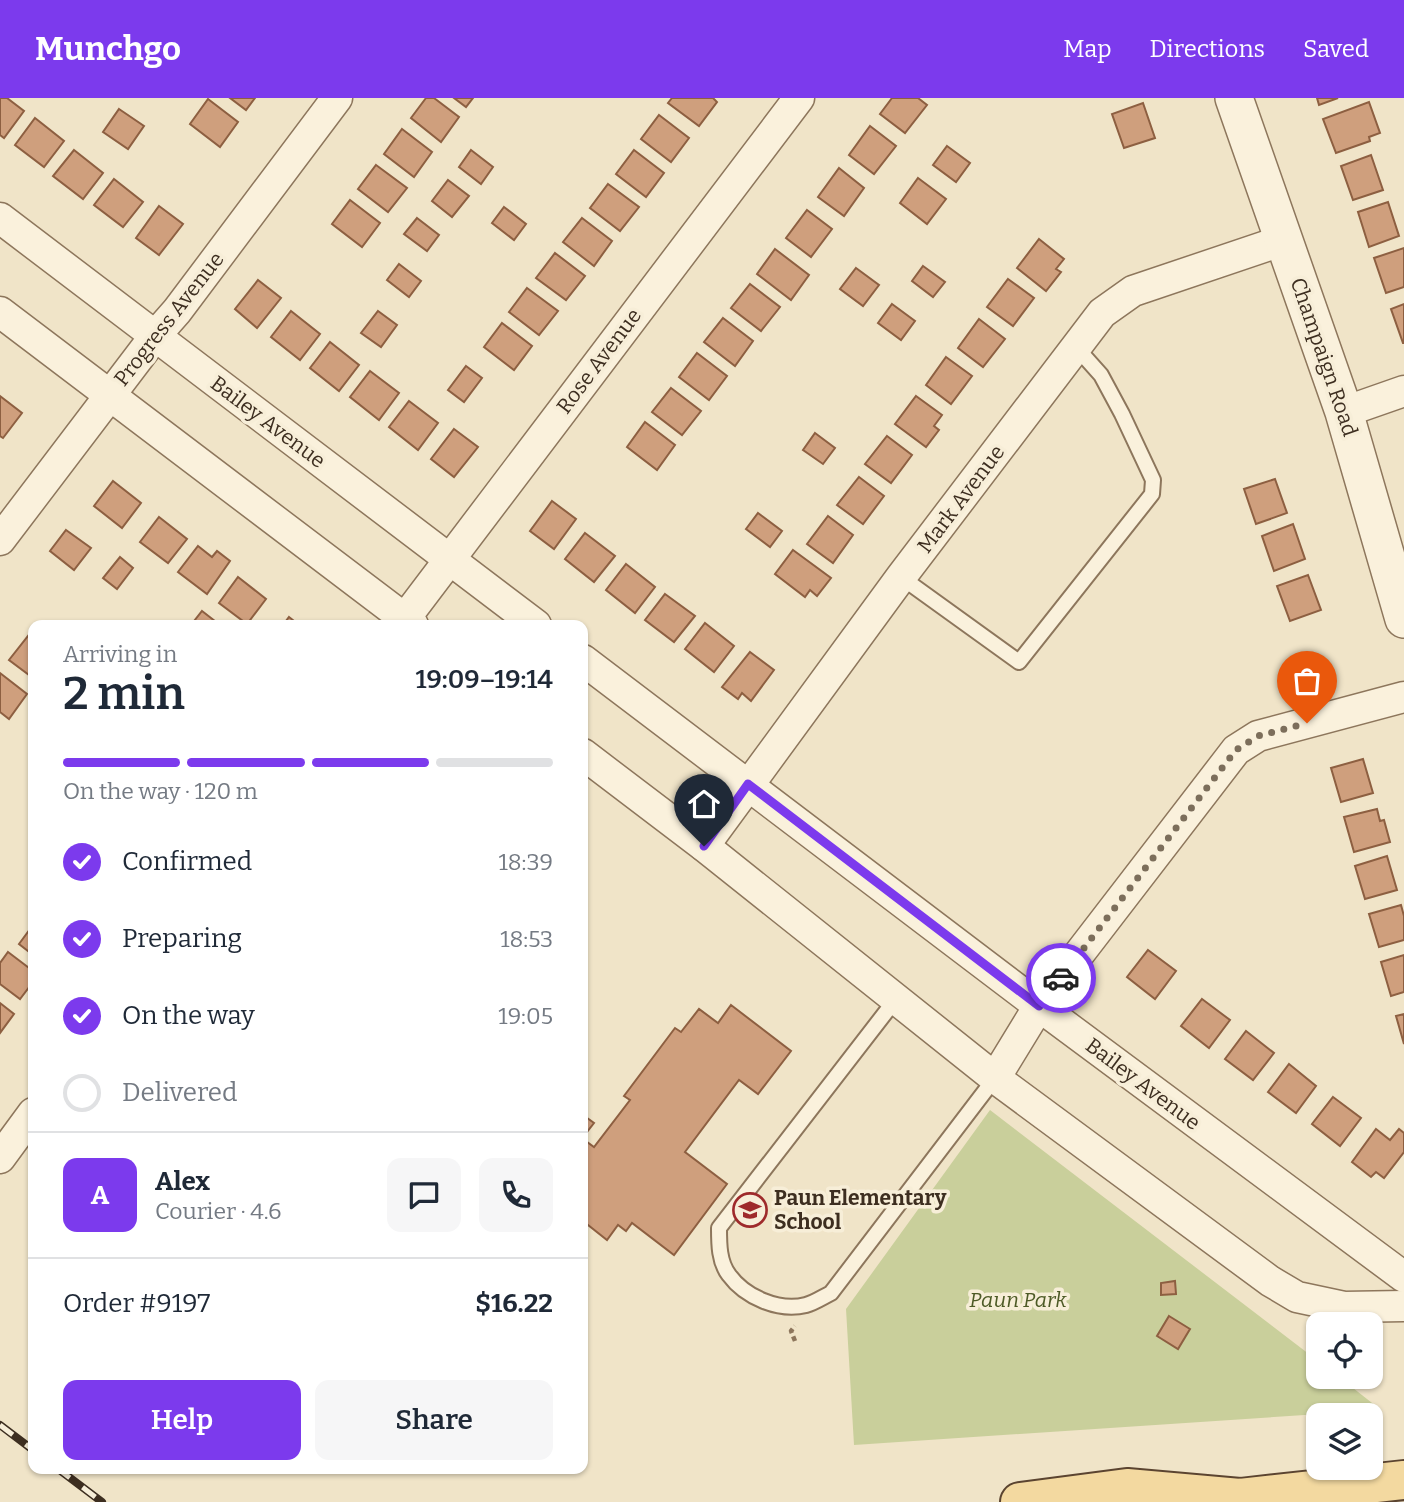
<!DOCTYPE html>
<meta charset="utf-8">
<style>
:root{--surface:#fff;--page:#f6f6f7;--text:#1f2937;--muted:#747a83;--line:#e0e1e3;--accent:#7c3aed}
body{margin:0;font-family:Bitter,serif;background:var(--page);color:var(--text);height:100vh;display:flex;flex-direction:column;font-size:26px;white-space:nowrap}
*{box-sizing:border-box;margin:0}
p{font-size:23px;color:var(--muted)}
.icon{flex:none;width:38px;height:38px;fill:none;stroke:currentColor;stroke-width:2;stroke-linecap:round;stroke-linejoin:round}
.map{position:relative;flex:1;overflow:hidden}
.details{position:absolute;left:28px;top:522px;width:560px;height:854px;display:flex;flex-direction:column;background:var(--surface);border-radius:14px;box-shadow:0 2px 5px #0004}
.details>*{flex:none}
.controls{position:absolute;left:1306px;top:1214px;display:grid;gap:14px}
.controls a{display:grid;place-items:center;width:77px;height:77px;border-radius:14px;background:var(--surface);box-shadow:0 2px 5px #0004;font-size:35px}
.pin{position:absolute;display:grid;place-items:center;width:60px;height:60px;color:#fff;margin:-72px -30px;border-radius:50% 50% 50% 0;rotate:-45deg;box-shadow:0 0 7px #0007}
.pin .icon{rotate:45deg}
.courier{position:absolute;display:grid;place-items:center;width:70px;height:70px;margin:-35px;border:5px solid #7c3aed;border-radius:50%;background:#fff;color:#222;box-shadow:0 2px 9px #0007}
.overview em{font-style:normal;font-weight:600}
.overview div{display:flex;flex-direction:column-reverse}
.overview{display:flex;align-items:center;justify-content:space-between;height:119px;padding:0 35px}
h1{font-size:46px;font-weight:600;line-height:52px}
.bar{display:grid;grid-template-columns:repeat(4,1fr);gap:10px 7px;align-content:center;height:84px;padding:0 35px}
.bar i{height:9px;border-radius:5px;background:var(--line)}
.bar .on{background:var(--accent)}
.bar p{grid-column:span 4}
.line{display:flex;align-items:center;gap:18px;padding:0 35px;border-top:2px solid var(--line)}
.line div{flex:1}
.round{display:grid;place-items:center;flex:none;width:74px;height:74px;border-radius:14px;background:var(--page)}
ol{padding:0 35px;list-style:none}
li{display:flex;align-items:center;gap:21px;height:77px}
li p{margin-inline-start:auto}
li .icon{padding:7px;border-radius:50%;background:var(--accent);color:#fff;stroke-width:4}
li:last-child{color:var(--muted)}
li i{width:38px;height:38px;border:4px solid var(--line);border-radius:50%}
.action{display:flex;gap:14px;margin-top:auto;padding:14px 35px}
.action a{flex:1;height:80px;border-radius:14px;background:var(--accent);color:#fff;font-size:28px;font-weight:600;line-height:80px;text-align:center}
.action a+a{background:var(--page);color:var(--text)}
header{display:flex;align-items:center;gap:42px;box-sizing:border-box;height:98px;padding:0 35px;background:var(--accent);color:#fff}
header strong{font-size:33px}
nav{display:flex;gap:38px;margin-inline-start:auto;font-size:24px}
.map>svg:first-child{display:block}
.green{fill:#c9cf9b}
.building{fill:#cf9f7d;stroke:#8d5f41;stroke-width:2}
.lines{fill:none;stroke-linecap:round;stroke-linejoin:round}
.service-casing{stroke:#8d765c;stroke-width:18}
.minor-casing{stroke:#8d765c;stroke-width:33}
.tertiary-casing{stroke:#8d765c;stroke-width:40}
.primary-casing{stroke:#5b4430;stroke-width:42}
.path{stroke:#8d765c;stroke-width:4.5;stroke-dasharray:5 3.5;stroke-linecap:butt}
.service{stroke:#faf1dc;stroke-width:14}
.minor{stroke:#faf1dc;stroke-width:30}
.tertiary{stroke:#faf1dc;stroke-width:37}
.primary{stroke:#f3d9a0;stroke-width:38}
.rail-casing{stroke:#3d2e20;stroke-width:8}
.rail{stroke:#f7eed8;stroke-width:5;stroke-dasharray:16;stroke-linecap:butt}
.done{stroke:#7c6e5b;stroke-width:7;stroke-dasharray:0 12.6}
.route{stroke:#7c3aed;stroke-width:9}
.labels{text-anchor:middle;stroke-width:7;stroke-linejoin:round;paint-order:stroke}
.street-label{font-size:21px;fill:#3d2e20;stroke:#f7eed8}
.poi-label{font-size:21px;font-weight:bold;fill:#3d2e20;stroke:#f7eed8;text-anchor:start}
.park-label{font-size:21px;font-style:italic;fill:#4d5a26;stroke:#f7eed8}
</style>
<header>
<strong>Munchgo</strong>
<nav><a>Map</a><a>Directions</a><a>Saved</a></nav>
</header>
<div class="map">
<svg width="1404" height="1404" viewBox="0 0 1404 1404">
<rect width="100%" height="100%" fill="#f0e4c8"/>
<!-- green -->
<path class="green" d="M990,1012L1318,1263V1279H1339L1381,1312L854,1347L846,1211Z"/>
<!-- building -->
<g class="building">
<path d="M0,0H7L24,13L4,40L0,37Z"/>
<path d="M230,0H255L246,12Z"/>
<path d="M426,0H434L459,19L441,44L411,20Z"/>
<path d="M454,0H473L466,9Z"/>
<path d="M672,0H713L717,4L699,28L668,5Z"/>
<path d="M892,0H918L927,7L905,35L880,16Z"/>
<path d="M1317,0H1338L1319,7Z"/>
<path d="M208,1L238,24L220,49L190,26Z"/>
<path d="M1369,4L1380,35L1369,39L1370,43L1336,55L1323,21Z"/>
<path d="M1143,5L1155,40L1124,50L1112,16Z"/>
<path d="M119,11L144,28L128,51L103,34Z"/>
<path d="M659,17L689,40L671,64L641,41Z"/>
<path d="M35,20L64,43L44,69L15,47Z"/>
<path d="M870,28L896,48L874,76L849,57Z"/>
<path d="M402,31L432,54L414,79L384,56Z"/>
<path d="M947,48L970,65L956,84L933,67Z"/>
<path d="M74,52L103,75L83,101L53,78Z"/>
<path d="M471,52L493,69L481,86L459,69Z"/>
<path d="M634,52L664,75L646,99L616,76Z"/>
<path d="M1371,57L1383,92L1353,102L1341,68Z"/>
<path d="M376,67L407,90L388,114L358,91Z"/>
<path d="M839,70L864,90L844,118L818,99Z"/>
<path d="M918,80L946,101L927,126L900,105Z"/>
<path d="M114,81L143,104L123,129L94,107Z"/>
<path d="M448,82L469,98L452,119L432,103Z"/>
<path d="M608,86L639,109L620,133L590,110Z"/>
<path d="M350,102L380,125L362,149L332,126Z"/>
<path d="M1388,104L1399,138L1369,149L1358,114Z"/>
<path d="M159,108L183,126L159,157L136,140Z"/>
<path d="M504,109L526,126L514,142L492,125Z"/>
<path d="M807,112L832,131L811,159L786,140Z"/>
<path d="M417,120L439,137L427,153L404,136Z"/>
<path d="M582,120L612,143L594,168L563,144Z"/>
<path d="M1039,141L1064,161L1056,171L1061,174L1046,193L1017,170Z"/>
<path d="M1404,150V189L1386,195L1374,160Z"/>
<path d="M775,151L809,177L791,202L757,176Z"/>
<path d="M555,155L585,178L566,202L536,180Z"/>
<path d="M399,166L421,183L409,199L387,182Z"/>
<path d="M923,168L945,184L933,199L912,183Z"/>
<path d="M856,170L879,187L863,208L840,191Z"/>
<path d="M1008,181L1034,200L1013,228L987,209Z"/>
<path d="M258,182L281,200L257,230L235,211Z"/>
<path d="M750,186L780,209L761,233L731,210Z"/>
<path d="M527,190L558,213L539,237L509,214Z"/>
<path d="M892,206L915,223L901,242L878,225Z"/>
<path d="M1404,206V245H1403L1391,211Z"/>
<path d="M291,213L320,236L300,262L271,239Z"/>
<path d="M378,213L397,227L381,249L361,235Z"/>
<path d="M723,220L753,243L735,268L704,244Z"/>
<path d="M979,221L1005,241L983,269L958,250Z"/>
<path d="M502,225L532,248L514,272L484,249Z"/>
<path d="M330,244L359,267L339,293L310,270Z"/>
<path d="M697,255L727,278L709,302L679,279Z"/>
<path d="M946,259L972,278L951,306L926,287Z"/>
<path d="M466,268L482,280L464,304L448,292Z"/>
<path d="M370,273L399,295L379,322L350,299Z"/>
<path d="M671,290L701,313L682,337L652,314Z"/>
<path d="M0,298L22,315L3,340L0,338Z"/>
<path d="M916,298L942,317L934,328L939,332L926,349L895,326Z"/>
<path d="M409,303L438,325L418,352L389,329Z"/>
<path d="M645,324L675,347L657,372L627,349Z"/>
<path d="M454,331L478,349L454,379L431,361Z"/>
<path d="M815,335L835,350L823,366L803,352Z"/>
<path d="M887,338L912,357L891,385L865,366Z"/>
<path d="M859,379L884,398L863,426L837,407Z"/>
<path d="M1275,381L1287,415L1256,426L1244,391Z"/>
<path d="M113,383L141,405L122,430L94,408Z"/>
<path d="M552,403L576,421L554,451L530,433Z"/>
<path d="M758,415L782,433L770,449L746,431Z"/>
<path d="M828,418L853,437L833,465L807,446Z"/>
<path d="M159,419L187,441L168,465L140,444Z"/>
<path d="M1293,426L1305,461L1274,473L1262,438Z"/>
<path d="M66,432L91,450L74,472L50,453Z"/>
<path d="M585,435L615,458L594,484L565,461Z"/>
<path d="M198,448L212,459L217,453L230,463L207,496L178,474Z"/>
<path d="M793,452L831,480L817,498L810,492L805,499L775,476Z"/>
<path d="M120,459L133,470L117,491L103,480Z"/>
<path d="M626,466L655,489L635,515L606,492Z"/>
<path d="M1308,477L1321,512L1290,523L1277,488Z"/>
<path d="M238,479L266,501L247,526L219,505Z"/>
<path d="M665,496L695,518L674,544L645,522Z"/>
<path d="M202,513L220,527H191Z"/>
<path d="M289,519L299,527H283Z"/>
<path d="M705,525L734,548L714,574L685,551Z"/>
<path d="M28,538L33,542V580L9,562Z"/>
<path d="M750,554L774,572L751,603L742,595L738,601L722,589Z"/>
<path d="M0,575L27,596L9,621L0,614Z"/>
<path d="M1363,661L1373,695L1341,704L1331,670Z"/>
<path d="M1377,711L1380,723L1384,722L1390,744L1354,754L1344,719Z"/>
<path d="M1387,758L1397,792L1365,801L1355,768Z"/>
<path d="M1401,807L1404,818V842L1379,849L1369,816Z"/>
<path d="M33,827V857L19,846Z"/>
<path d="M1148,852L1176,873L1155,901L1127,879Z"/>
<path d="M8,854L33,873V884L20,901L0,886V865Z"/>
<path d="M1404,857V894L1391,898L1381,864Z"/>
<path d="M1202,901L1230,922L1209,950L1181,928Z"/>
<path d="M0,905L14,916L0,935Z"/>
<path d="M731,907L791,953L758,996L739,982L685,1054L727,1086L674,1157L632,1125L626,1133L618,1127L607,1142L583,1123V1041L594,1049L630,1002L624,998L675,930L681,934L699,911L718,925Z"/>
<path d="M1404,916V946L1396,918Z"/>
<path d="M1246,933L1274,955L1253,982L1225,961Z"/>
<path d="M1289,966L1316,988L1296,1015L1268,994Z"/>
<path d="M1333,999L1361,1020L1340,1048L1312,1026Z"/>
<path d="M583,1017L594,1025L583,1039Z"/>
<path d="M1376,1031L1390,1042L1399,1031L1404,1035V1054L1384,1080L1376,1074L1371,1079L1352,1064Z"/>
<path d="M1175,1183L1176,1196L1161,1197V1185Z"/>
<path d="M1169,1218L1190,1231L1178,1251L1157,1238Z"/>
</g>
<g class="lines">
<!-- service casing -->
<g class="service-casing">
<g id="service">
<path d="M901,479L1019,564L1152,396L1153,382L1122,316L1101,277L1076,249"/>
<path d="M896,901L719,1130C719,1146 719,1164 729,1177C745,1199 779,1214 806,1207C814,1205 823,1199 831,1195L995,980"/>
</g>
</g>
<!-- minor casing -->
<g class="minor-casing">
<g id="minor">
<path d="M0,120L536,527"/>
<path d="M0,214L413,527"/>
<path d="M1344,314L1404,293"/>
<path d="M0,442L155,238L177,213L337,0"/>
<path d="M400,527L799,0"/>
<path d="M583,562L1039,908L1404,1179"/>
<path d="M583,656L704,748L995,980L1270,1183L1297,1199L1344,1209L1404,1208"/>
<path d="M704,748L901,479L1102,215L1133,193L1284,142"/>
<path d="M995,980L1039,908L1236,652L1258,638L1404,599"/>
<path d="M0,1060L33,1015"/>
</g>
</g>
<!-- tertiary casing -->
<g class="tertiary-casing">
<path id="tertiary" d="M1234,0L1344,314L1404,521"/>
</g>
<!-- primary casing -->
<g class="primary-casing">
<path id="primary" d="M1020,1404L1127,1390L1240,1400L1404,1382"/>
</g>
<!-- path -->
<path class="path" d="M795,1243L791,1233L795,1228"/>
<!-- service -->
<use href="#service" class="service"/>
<!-- minor -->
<use href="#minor" class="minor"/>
<!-- tertiary -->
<use href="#tertiary" class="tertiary"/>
<!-- primary -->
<use href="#primary" class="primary"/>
<!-- rail casing -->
<g class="rail-casing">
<g id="rail">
<path d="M0,1327L33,1352"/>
<path d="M57,1370L102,1404"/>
</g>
</g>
<!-- rail -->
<use href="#rail" class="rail"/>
</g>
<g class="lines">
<!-- done -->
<path class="done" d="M1061,880L1236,652L1258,638L1307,625"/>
<!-- route -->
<path class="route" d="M704,748L748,686L1039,908L1061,880"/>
</g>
<!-- icons -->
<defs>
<g id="school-ring" transform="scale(1.75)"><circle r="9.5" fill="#f7eed8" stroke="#9e2a2b" stroke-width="1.5"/><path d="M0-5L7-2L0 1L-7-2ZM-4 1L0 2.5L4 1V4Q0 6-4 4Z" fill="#9e2a2b"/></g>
</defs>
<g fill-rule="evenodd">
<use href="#school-ring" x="750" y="1112"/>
</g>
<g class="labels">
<!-- street labels -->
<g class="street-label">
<text transform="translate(169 221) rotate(-52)" y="7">Progress Avenue</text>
<text transform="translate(1324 259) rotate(71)" y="7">Champaign Road</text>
<text transform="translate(599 263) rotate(-53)" y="7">Rose Avenue</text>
<text transform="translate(268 324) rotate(37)" y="7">Bailey Avenue</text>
<text transform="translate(961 401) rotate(-53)" y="7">Mark Avenue</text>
<text transform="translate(1143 986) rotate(37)" y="7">Bailey Avenue</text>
</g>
<!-- poi labels -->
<g class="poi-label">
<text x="774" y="1107">Paun Elementary<tspan x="774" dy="24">School</tspan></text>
</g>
<!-- park labels -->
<g class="park-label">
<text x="1018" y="1209">Paun Park</text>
</g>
</g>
</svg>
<div class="controls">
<a><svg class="icon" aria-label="locate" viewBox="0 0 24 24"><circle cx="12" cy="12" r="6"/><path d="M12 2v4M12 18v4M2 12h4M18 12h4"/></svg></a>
<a><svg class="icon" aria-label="layers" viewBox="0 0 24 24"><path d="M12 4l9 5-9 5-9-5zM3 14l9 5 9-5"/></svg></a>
</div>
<div class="pin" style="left:1307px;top:625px;background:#ea580c"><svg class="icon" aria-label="bag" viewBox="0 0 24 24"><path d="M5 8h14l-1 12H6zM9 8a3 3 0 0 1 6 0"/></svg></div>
<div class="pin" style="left:704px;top:748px;background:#1f2937"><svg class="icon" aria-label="home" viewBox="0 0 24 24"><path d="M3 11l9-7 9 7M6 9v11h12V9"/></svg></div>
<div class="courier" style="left:1061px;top:880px"><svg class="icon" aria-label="car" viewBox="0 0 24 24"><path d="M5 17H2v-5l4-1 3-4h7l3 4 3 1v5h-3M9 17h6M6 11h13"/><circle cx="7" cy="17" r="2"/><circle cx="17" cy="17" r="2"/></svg></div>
<section class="details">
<div class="overview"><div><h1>2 min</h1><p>Arriving in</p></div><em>19:09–19:14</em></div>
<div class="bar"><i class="on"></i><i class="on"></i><i class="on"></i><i></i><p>On the way · 120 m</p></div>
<ol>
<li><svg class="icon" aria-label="check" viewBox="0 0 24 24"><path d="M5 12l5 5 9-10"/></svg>Confirmed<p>18:39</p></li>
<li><svg class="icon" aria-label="check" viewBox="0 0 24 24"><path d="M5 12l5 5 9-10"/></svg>Preparing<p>18:53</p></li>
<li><svg class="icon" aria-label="check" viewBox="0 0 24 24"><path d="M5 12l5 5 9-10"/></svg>On the way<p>19:05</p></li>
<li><i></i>Delivered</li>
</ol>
<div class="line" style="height:126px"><b class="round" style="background:var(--accent);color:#fff">A</b><div><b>Alex</b><p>Courier · 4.6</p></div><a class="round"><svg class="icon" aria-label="chat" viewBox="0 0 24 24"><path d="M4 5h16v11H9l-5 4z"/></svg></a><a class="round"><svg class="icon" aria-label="phone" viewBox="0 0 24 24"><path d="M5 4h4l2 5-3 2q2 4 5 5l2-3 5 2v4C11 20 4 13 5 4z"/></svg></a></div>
<div class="line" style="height:91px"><div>Order #9197</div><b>$16.22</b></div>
<div class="action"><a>Help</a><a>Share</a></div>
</section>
</div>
